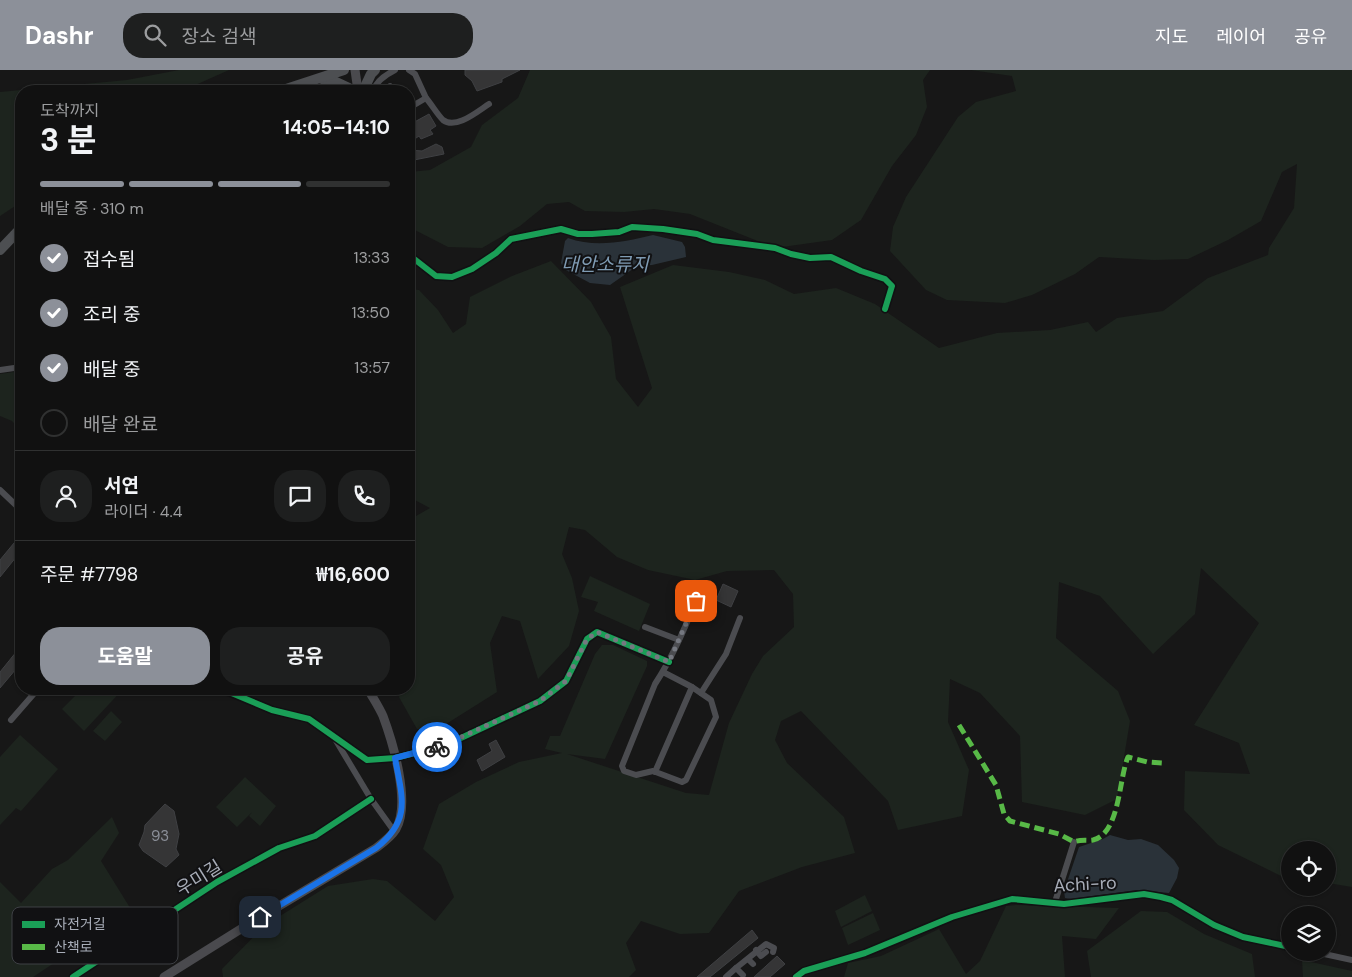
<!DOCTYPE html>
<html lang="ko">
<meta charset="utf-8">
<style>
:root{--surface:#111;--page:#1e1f1f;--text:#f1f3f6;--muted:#9c9d9f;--line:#303131;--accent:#8c9099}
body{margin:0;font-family:"DM Sans","Noto Sans KR",sans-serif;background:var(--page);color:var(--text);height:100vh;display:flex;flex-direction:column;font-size:19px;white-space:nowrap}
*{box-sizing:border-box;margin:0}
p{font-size:16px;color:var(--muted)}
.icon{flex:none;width:28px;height:28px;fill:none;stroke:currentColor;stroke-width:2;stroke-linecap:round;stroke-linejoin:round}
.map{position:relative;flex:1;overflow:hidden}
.sheet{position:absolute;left:15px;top:15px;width:400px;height:610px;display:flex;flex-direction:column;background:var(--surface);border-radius:20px;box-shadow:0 1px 4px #0004,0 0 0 1px var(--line)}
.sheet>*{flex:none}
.controls{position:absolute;left:1281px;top:771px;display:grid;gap:10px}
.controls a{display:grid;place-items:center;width:55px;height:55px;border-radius:50%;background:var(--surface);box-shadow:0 1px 4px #0004,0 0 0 1px var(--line);font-size:25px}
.pin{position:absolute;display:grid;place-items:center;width:42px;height:42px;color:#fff;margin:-21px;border-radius:10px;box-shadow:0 2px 8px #0006}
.courier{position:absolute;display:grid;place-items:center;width:50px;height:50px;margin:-25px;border:4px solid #1a73e8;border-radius:50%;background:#fff;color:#222;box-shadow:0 1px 6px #0007}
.overview em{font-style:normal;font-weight:700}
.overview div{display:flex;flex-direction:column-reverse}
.overview{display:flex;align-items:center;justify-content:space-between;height:85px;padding:0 25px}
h1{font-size:32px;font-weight:700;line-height:38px}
.bar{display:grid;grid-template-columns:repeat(4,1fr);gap:8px 5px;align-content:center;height:60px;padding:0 25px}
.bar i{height:6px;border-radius:4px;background:var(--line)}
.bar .current{background:var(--accent)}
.bar p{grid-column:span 4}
.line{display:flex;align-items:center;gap:12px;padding:0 25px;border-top:1px solid var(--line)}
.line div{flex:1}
.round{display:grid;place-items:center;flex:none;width:52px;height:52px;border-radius:20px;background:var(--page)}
ol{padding:0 25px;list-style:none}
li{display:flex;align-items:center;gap:15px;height:55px}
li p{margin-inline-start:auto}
li .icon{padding:5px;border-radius:50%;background:var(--accent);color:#fff;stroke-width:4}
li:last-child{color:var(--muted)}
li i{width:28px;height:28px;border:2px solid var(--line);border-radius:50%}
.cta{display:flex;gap:10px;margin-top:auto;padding:10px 25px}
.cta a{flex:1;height:58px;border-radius:20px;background:var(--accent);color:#fff;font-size:20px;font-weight:700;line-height:58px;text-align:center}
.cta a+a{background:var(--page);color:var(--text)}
header{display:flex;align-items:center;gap:30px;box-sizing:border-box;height:70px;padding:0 25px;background:var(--accent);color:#fff}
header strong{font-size:24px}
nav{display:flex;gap:28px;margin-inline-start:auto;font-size:18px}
.search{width:350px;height:45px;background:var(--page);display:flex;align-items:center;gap:12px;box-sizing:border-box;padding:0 18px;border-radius:20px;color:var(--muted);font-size:19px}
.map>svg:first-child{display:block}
.green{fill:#1d241e}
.water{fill:#2a3239}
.building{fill:#353536;stroke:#3f4043}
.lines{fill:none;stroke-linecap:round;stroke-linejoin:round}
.minor{stroke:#4b4c50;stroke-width:6}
.secondary{stroke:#4a4a4e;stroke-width:9}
.primary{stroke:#4d4f52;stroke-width:10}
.quiet{stroke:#58b947;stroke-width:5;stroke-dasharray:10 5;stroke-linecap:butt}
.cycleway-casing{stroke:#111113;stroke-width:9}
.cycleway{stroke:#1a9f57;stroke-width:6}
.done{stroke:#757880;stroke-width:5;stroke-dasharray:0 9}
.route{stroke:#1a73e8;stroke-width:6}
.labels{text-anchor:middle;stroke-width:4;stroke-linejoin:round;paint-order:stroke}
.number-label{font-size:15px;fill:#8b8f98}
.street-label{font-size:18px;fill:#a8adb8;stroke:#111113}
.water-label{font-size:19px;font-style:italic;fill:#7f9bb3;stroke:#111113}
.key{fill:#111113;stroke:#3e4045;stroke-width:1}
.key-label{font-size:14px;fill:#a8adb8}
</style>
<header>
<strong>Dashr</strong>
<div class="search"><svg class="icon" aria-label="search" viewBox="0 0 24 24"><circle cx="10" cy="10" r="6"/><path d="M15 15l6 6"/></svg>장소 검색</div>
<nav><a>지도</a><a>레이어</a><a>공유</a></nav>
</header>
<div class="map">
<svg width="1352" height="907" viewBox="0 0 1352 907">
<rect width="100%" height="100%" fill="#171717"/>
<!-- green -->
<g class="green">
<path d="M179,0H229L182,21H21V128L15,136L0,146V22L127,10Z"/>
<path d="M530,0H930L923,10L927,37L916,65L892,96L861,150L832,170L775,178L690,144L654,139L624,142L585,141L569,132L547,134L520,156L482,178L448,177L409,157V102L430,100L471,77L482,55L518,28Z"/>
<path d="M971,0H1352V817L1328,813V780H1290V808L1283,807L1218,775L1184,740L1185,701L1250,704L1239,673L1194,655L1259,553L1201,498L1195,544L1153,584L1100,526L1059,512L1056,568L1118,621L1130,651L1117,729L1085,745L1022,732L1020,666L980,623L950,609L948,652L969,700L962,746L898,760L888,731L801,641L781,651L775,670L787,693L844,747L855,783L802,797L739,821L709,863L680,864L641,851L626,873L636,900L629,907H223L222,899L264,856L328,816L373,809L387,811L435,851L454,827L441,795L423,779L439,734L476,712L519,692L562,683L545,679L550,666H560L595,584L602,575H613L647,591V596L605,689L567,684L686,723L709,725L729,653L752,604L763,586L794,557L793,524L774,500L727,501L695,510L648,500L617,487L585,460L569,457L562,484L572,508L579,541L569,576L538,609L520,551L502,546L490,573L497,622L435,661L417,659L399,627L403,619H409V450L430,438L409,427V219L419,220L438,240L453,263L466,254L470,227L512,206L551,191L591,232L611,267L616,309L638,337L652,318L620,217L673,195L729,202L765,210L794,224L836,218L875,234L939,278L997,263L1050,260L1088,252L1096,262L1117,248L1163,241L1208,208L1268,185L1269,178L1294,138L1297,94L1282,102L1261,151L1228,170L1188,189L1154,190L1099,187L1075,204L1032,225L1005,233L947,230L926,220L890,181L893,157L906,127L958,47L976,32L1016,21L1012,6Z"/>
<path d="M21,301V360L12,351L0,346V304Z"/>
<path d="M590,506L650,534L639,561L594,541L598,532L581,527Z"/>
<path d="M82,619H123L84,661L62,639Z"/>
<path d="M111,641L122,652L105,671L93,661Z"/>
<path d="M20,665L58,699L21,741L16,738L0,755V687Z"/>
<path d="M245,707L276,736L260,756L249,746L252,742L237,757L216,737Z"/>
<path d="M112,747L119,763L101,791L132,841L33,907H0V812L21,833L52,799L68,790Z"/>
<path d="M865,825L872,841L841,857L835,841Z"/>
<path d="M1017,835L1119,838L1096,869L1062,866L1065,907H844L848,893L881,886L939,859L966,904L980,891L1006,836Z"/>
<path d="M1141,841L1167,842L1204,864L1252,884L1255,907H1091L1087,881Z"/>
<path d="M873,843L880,860L848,875L842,858Z"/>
<path d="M1302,890L1352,901V907H1303Z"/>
</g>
<!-- water -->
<g class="water">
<path d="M653,165L682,172L685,177L686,187L652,195L637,196L610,215L590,213L564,199L561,193L565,171L568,168C595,178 625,172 653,165Z"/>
<path d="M1110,765L1128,770L1141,769L1158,775L1174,790L1179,798L1177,808L1169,823L1137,820L1071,829L1065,828L1064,821L1079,777L1103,769Z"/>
</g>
<!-- building -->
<g class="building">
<path d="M465,0H520L502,9V12L477,21L472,11L465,5Z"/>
<path d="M429,44L436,56L430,60L433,64L421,69L419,66L409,73V55Z"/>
<path d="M436,74L442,77L444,84L409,91V80L422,81Z"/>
<path d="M19,467L21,469V481L0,507V490Z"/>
<path d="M723,514L738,521L731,537L716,530Z"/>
<path d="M17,581L21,585V593L0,618V602Z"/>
<path d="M496,670L505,687L482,701L477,690L492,681L489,674Z"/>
<path d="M165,734L174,741L179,764L176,779L179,785L166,797L143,781L139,775L144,762L145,755Z"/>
<path d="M752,860L758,868L710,907H697Z"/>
<path d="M777,886L785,894L770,907H754Z"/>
</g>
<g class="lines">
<!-- minor -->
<g class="minor">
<path d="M409,0L415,4L426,28L409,38"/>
<path d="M390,16L392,21"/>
<path d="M373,21C376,11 385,5 395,0"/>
<path d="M426,28C432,35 437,44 443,50C456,60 478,41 489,34"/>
<path d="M409,185L436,206L452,207L472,199L496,183L511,169L561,159L578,164H592L619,162L632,157L663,159L697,164L713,170L775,178L791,184L810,188L831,187L861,201L885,209L892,216L885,239"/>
<path d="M0,300L21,297"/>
<path d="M0,420L21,440"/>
<path d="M645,557L679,570"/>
<path d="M663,602L692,617L711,630L716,647L686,710L682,712L653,701L636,705L624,701L622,696L655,614C672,588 684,560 696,531"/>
<path d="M222,619L272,640L309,649L367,690L395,688L446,675L540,631L566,611L587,569L597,562L669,592"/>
<path d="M701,623L726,584L740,548"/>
<path d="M11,650L38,619"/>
<path d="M335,669L371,729L394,761"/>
<path d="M655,702L692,617"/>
<path d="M1055,832L1074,772"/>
<path d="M756,880L761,886L766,882"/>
<path d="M1315,882L1352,890"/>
<path d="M748,889L753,894"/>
<path d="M736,898L766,874L774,878L773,882"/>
<path d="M73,907L217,812L279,778L315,766L371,729"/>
<path d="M726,907L736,898L743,905"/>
<path d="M796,907L804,901L865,883L952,847L1012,829L1064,834L1144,824L1161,827L1172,830L1214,855L1243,867L1290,877"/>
</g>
<!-- secondary -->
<g class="secondary">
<path d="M355,0L358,21"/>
<path d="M164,907L244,857L376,778C384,772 391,767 396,759C411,733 393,673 383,646C379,637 373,628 368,619"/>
</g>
<!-- primary -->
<g class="primary">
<path d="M322,9L334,11L349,18L350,21"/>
<path d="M280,21L344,0"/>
<path d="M363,21L371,4L375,0"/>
<path d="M0,180L21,158"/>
</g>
<!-- quiet -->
<path class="quiet" d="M959,655L996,715L1004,744L1010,751L1059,764L1074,772C1081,769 1087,771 1093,770C1120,764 1119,707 1128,687L1147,692L1163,693"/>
<!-- cycleway casing -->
<g class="cycleway-casing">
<g id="cycleway">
<path d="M409,185L436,206L452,207L472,199L496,183L511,169L561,159L578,164H592L619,162L632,157L663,159L697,164L713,170L775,178L791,184L810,188L831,187L861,201L885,209L892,216L885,239"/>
<path d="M222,619L272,640L309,649L367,690L395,688L446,675L540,631L566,611L587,569L597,562L669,592"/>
<path d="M73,907L217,812L279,778L315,766L371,729"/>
<path d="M796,907L804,901L865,883L952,847L1012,829L1064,834L1144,824L1161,827L1172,830L1214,855L1243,867L1290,877"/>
</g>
</g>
<!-- cycleway -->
<use href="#cycleway" class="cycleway"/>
</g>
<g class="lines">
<!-- done -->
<path class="done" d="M437,677L446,674L540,631L566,611L587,569L597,562L669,592L696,531"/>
<!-- route -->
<path class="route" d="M260,847L376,778C412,750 402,727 395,688L437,677"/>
</g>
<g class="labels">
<!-- number labels -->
<g class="number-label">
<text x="160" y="771">93</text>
</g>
<!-- street labels -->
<g class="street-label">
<text transform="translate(199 808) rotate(-32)" y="6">우미길</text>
<text transform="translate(1085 814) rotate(-3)" y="6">Achi-ro</text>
</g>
<!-- water labels -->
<g class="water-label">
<text x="605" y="201">대안소류지</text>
</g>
</g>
<!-- legend -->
<rect x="12" y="837" width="166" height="57" rx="8" class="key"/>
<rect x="22" y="851" width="23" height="7" fill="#1a9f57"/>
<rect x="22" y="874" width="23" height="6" fill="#58b947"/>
<g class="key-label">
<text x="54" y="859">자전거길</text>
<text x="54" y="882">산책로</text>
</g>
</svg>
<div class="controls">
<a><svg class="icon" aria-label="locate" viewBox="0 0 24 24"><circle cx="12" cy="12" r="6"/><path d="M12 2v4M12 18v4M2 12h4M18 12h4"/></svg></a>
<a><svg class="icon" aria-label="layers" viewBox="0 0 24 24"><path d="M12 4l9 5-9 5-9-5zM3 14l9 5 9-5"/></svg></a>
</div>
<div class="pin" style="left:696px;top:531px;background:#ea580c"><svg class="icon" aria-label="bag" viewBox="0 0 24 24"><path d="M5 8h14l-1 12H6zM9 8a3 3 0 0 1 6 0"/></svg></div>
<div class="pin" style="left:260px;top:847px;background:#1f2937"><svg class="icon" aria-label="home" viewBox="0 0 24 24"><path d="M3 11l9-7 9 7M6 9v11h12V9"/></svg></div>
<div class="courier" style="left:437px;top:677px"><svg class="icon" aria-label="bike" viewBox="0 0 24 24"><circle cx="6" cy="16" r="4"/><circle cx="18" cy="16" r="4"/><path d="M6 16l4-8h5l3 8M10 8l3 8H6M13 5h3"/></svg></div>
<section class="sheet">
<div class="overview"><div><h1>3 분</h1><p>도착까지</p></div><em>14:05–14:10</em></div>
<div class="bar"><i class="current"></i><i class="current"></i><i class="current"></i><i></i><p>배달 중 · 310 m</p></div>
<ol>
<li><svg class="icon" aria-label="check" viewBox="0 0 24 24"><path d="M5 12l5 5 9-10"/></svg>접수됨<p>13:33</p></li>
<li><svg class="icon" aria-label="check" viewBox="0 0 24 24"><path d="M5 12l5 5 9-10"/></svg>조리 중<p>13:50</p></li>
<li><svg class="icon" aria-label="check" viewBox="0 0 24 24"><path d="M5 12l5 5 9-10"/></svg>배달 중<p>13:57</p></li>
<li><i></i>배달 완료</li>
</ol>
<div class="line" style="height:90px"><a class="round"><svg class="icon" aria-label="person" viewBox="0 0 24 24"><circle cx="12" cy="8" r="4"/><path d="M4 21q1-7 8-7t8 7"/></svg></a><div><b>서연</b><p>라이더 · 4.4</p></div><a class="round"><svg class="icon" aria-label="chat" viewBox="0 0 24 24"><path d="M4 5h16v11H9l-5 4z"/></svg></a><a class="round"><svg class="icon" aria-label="phone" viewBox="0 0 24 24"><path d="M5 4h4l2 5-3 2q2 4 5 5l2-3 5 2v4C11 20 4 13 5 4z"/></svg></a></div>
<div class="line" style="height:65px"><div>주문 #7798</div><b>₩16,600</b></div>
<div class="cta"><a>도움말</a><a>공유</a></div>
</section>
</div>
